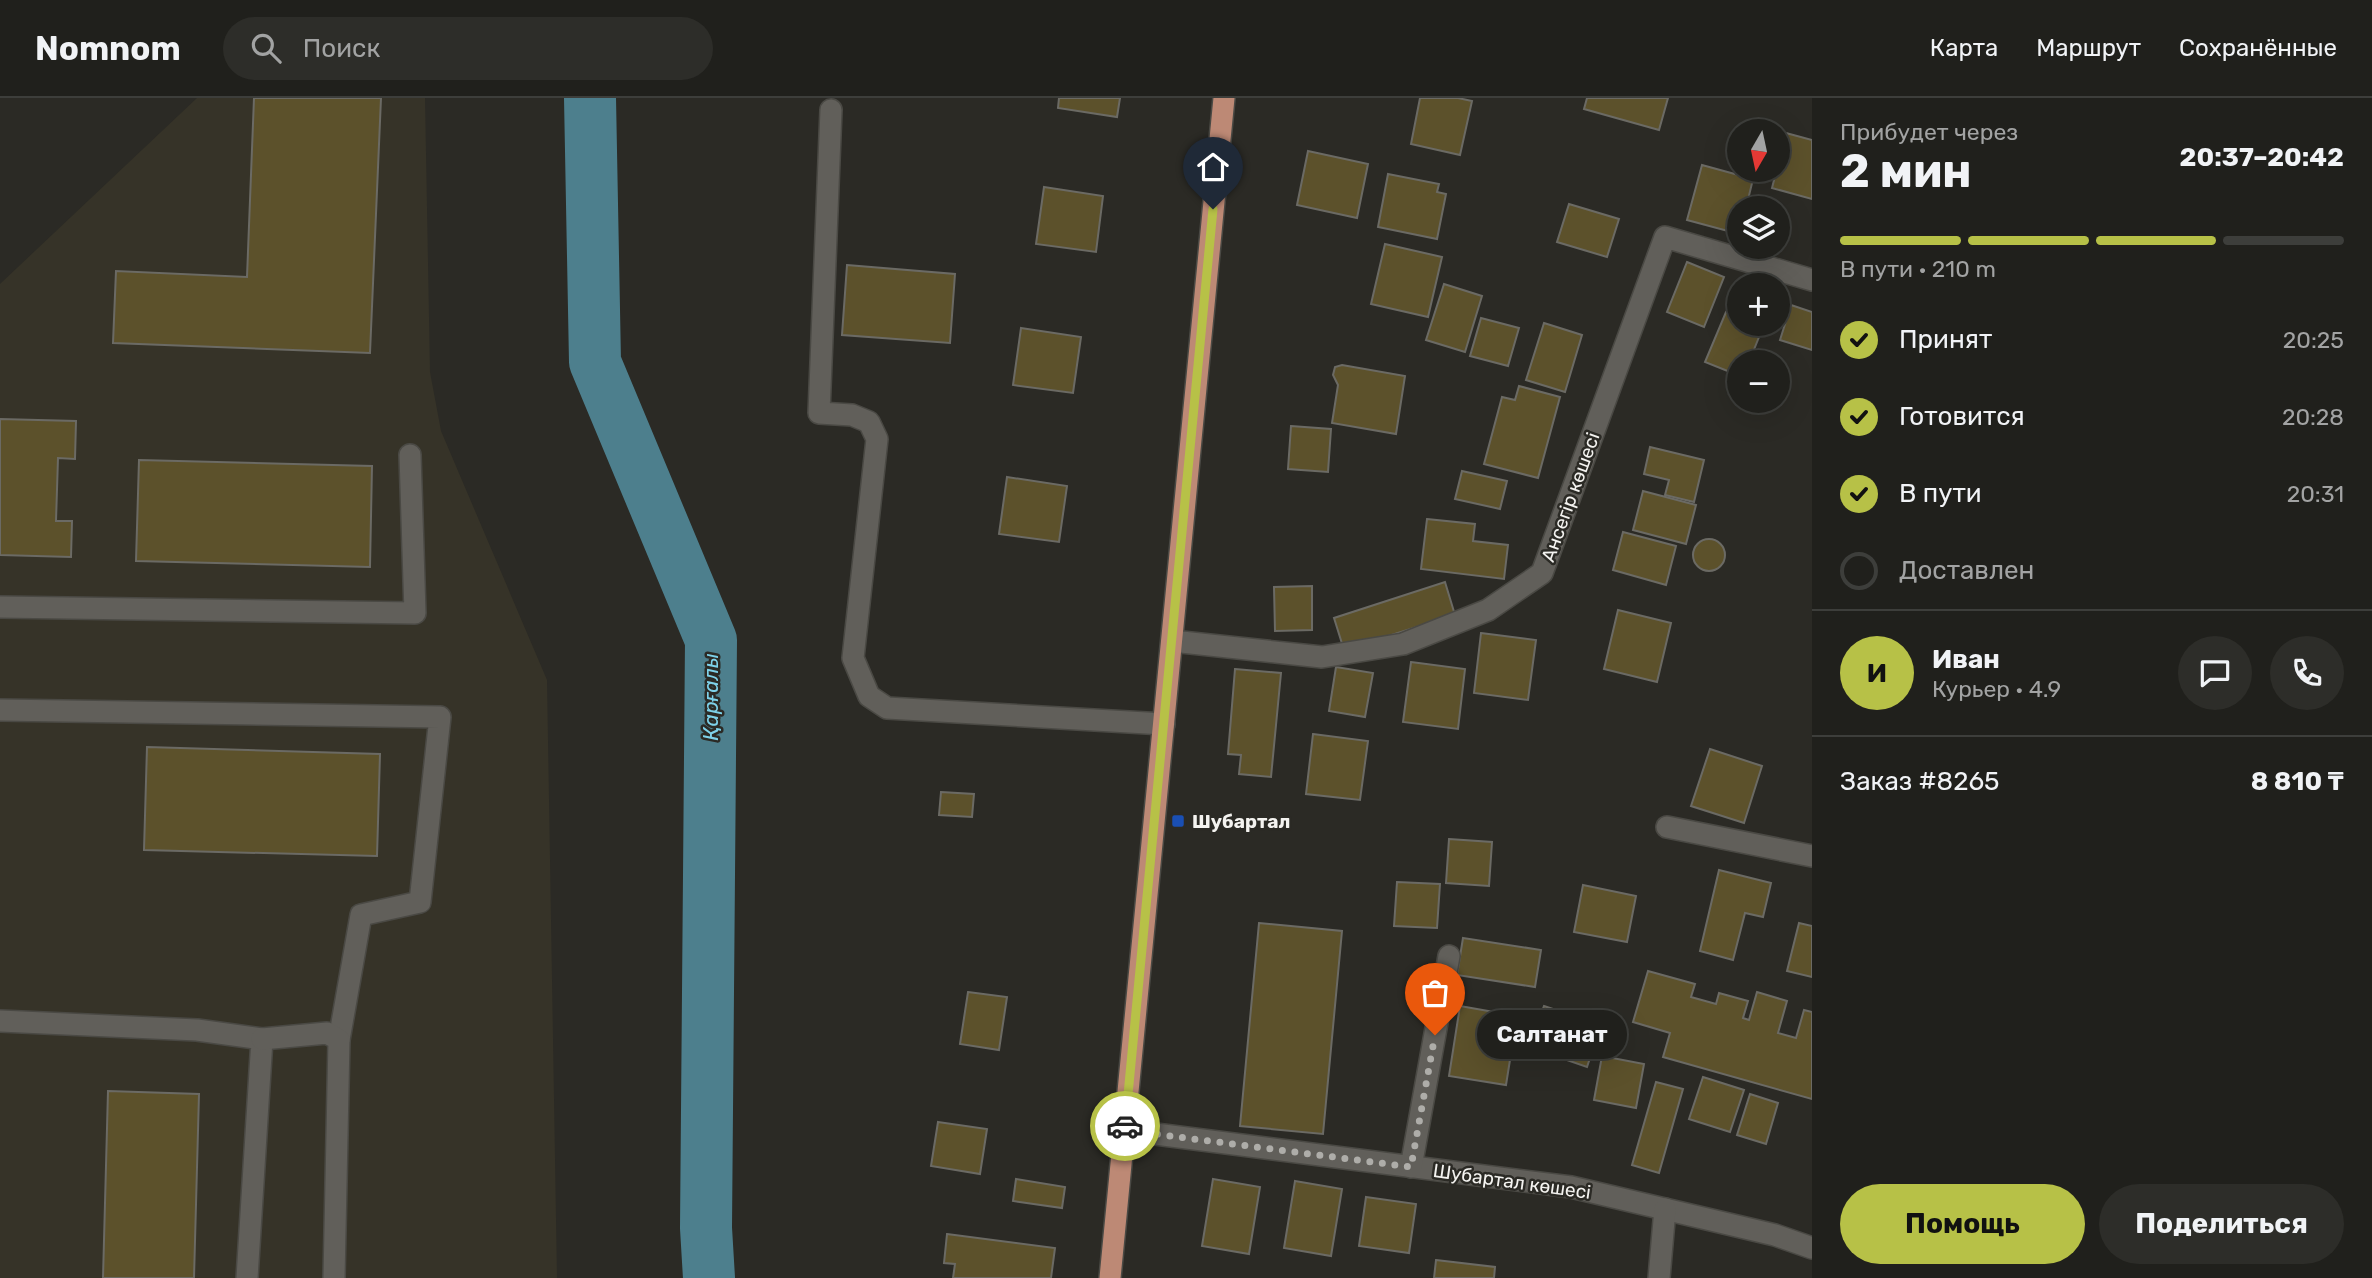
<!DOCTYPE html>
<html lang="ru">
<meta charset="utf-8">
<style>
:root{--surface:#20201c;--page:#2d2d29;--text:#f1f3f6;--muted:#a2a3a3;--line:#3d3e3b;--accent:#b7c147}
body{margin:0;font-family:Rubik,sans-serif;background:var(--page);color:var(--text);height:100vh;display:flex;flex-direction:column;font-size:26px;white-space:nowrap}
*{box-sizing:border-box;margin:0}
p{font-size:23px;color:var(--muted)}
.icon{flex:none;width:38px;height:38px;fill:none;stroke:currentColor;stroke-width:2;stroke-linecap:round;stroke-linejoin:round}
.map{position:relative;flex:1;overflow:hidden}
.drawer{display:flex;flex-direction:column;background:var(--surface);width:560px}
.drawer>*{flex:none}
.needle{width:46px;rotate:189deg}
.buttons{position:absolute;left:1727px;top:21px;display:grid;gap:14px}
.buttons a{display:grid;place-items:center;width:63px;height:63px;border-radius:50%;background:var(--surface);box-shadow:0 7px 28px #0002,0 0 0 2px var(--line);font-size:35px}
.pin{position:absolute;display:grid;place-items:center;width:60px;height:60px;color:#fff;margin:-72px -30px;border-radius:50% 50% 50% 0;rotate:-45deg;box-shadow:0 0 7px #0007}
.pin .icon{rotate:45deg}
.courier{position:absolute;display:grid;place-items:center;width:70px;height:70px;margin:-35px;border:5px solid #b7c147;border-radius:50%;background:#fff;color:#222;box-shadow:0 2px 9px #0007}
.bubble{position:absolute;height:49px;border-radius:24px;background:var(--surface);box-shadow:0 7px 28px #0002,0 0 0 2px var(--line);font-size:23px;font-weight:700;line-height:49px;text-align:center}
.headline em{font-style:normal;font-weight:700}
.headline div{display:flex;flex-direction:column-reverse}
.headline{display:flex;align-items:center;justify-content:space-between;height:119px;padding:0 28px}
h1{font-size:46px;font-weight:700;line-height:52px}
.bar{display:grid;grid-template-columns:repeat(4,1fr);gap:10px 7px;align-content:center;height:84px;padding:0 28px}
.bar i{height:9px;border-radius:5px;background:var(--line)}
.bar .active{background:var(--accent)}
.bar p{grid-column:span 4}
.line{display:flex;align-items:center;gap:18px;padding:0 28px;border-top:2px solid var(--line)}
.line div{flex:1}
.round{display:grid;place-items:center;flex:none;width:74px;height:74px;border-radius:37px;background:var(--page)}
ol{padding:0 28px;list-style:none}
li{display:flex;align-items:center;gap:21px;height:77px}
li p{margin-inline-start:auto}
li .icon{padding:7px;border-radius:50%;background:var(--accent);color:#111;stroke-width:4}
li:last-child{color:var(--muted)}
li i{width:38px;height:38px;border:4px solid var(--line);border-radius:50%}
.primary-button{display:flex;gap:14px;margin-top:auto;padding:14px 28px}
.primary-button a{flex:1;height:80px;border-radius:42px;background:var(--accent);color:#111;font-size:28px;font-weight:700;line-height:80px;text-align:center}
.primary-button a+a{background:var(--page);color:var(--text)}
header{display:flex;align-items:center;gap:42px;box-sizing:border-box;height:98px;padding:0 35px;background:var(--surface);border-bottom:2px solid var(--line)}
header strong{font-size:33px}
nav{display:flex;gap:38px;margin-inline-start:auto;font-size:24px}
.search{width:490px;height:63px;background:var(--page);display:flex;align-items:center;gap:18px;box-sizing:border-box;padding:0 24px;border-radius:38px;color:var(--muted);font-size:26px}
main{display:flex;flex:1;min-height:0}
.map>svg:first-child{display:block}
.built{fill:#363328}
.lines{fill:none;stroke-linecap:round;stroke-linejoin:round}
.river{stroke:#4d7f8d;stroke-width:52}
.building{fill:#5c512b;stroke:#6b6a64;stroke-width:2}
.minor-casing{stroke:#4a4944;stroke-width:24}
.major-casing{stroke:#4a4944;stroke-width:24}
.minor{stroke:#615f5a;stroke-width:21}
.major{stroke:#bd8975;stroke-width:21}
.done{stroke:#aeada9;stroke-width:7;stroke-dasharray:0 12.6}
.route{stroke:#b7c147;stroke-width:9}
.transit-dot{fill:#1a4fb4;stroke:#2b2a25;stroke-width:2.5}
.labels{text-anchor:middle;stroke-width:5;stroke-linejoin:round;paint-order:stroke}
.street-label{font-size:19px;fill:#f4f3f0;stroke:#2b2a25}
.poi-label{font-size:19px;font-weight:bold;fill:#f4f3f0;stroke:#2b2a25;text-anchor:start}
.water-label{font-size:21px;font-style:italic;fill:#7ed2ea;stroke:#2b2a25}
</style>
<header>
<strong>Nomnom</strong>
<div class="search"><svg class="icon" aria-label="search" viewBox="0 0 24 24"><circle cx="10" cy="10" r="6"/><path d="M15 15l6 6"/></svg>Поиск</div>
<nav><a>Карта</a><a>Маршрут</a><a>Сохранённые</a></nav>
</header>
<main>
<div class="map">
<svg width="1812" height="1180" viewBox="0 0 1812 1180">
<rect width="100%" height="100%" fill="#2b2a25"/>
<!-- built -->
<path class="built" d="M197,0H425L430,274L441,333L547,582L557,1180H0V186Z"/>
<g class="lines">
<!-- river -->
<path class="river" d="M590,0L595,264L711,542L706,1130L709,1180"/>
</g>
<!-- building -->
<g class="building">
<path d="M254,0H381L370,255L113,245L116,173L247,179Z"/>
<path d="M1059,0H1120L1117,19L1058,10Z"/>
<path d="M1420,0H1458L1472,3L1460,57L1411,46Z"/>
<path d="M1587,0H1668L1659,32L1584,11Z"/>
<path d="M1786,35L1812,42V101L1772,90Z"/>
<path d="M1308,53L1368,66L1357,120L1297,107Z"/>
<path d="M1702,67L1753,81L1746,110H1740L1739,136L1687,122Z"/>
<path d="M1388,76L1439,86L1437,94L1446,96L1437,141L1378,129Z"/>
<path d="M1044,89L1103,98L1096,154L1036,146Z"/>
<path d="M1569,106L1619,121L1607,159L1557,144Z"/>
<path d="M1385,146L1442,159L1428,219L1371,206Z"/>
<path d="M1687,164L1724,179L1704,229L1667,214Z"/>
<path d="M847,167L955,176L950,245L842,237Z"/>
<path d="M1444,186L1482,198L1465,254L1426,242Z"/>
<path d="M1791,207L1812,214V252L1780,242Z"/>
<path d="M1726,214L1740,219V226H1756L1763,229L1749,264H1740V278L1705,264Z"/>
<path d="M1481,220L1519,230L1508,268L1470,258Z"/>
<path d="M1544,225L1582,237L1565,294L1526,282Z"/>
<path d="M1021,230L1081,239L1073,295L1013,287Z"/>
<path d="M1342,267L1405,278L1396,336L1332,325L1338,287L1333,277L1335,269Z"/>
<path d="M1519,288L1560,299L1538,380L1484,366L1502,299L1515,302Z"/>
<path d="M0,321L76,323L75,361L58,360L56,423H72L71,459L0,457Z"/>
<path d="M1291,328L1331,331L1328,374L1288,371Z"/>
<path d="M1650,349L1704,362L1694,404L1665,397L1669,382L1644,376Z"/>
<path d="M139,362L372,368L370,469L136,463Z"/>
<path d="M1462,373L1507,383L1500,411L1455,401Z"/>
<path d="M1007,379L1067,388L1059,444L999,436Z"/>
<path d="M1643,393L1696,407L1686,446L1633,432Z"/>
<path d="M1427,421L1475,426L1473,443L1508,447L1504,481L1421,471Z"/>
<path d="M1623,434L1676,448L1666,487L1613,472Z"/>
<circle cx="1709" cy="457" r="16"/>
<path d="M1445,484L1455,517L1344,552L1334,520Z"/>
<path d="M1312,488V532L1275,533L1274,489Z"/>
<path d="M1618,512L1671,525L1657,584L1604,571Z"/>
<path d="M1481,535L1536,542L1528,602L1474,595Z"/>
<path d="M1411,564L1465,571L1458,631L1403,624Z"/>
<path d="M1336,569L1373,575L1365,619L1329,613Z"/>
<path d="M1235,571L1281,575L1271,679L1239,676L1241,657L1228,656Z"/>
<path d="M1313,636L1368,643L1360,702L1306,696Z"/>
<path d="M147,649L380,656L377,758L144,752Z"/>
<path d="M1710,651L1762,668L1744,725L1691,708Z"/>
<path d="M941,694L974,696L972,719L939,717Z"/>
<path d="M1449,741L1492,744L1489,788L1446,785Z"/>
<path d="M1719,772L1771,785L1763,819L1745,815L1733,862L1700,853Z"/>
<path d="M1397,784L1440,786L1437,830L1394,828Z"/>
<path d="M1583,787L1636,798L1627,844L1574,834Z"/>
<path d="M1259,825L1342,833L1323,1036L1240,1028Z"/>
<path d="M1799,825L1812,828V879L1787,873Z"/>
<path d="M1463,840L1541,852L1535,889L1457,877Z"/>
<path d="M1648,873L1695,886L1691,899L1716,906L1719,895L1748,903L1743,920L1749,922L1757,894L1787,903L1778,935L1796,940L1804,912L1812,914V1001L1663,959L1670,935L1633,924Z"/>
<path d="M968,894L1007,899L999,952L960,946Z"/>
<path d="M1460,908L1517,918L1506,987L1449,978Z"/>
<path d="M1544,908L1601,927L1587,969L1529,949Z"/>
<path d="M1602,958L1644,966L1636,1010L1594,1002Z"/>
<path d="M1703,979L1744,992L1730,1034L1689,1021Z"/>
<path d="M1656,984L1683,991L1659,1075L1632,1067Z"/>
<path d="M108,993L199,996L194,1180H103Z"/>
<path d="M1750,996L1778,1005L1766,1046L1737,1037Z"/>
<path d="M938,1024L987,1031L980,1076L931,1068Z"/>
<path d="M1016,1081L1065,1089L1062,1110L1013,1103Z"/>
<path d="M1213,1081L1260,1089L1249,1156L1202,1148Z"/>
<path d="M1295,1083L1342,1091L1331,1158L1284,1150Z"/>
<path d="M1366,1099L1416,1106L1409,1155L1359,1148Z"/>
<path d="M947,1136L1055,1150L1051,1180H953L955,1166L944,1165Z"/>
<path d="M1436,1162L1495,1169L1494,1180H1434Z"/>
</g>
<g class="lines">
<!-- minor casing -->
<g class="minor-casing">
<g id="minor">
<path d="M831,12L819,315L852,317L869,324L877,341L853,560L869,598L887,610L1164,626"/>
<path d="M0,509L415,515L410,357"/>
<path d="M1172,543L1322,559L1403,546L1488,512L1542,475L1665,139L1812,182"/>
<path d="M0,612L440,619L420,804L361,817L339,942"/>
<path d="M1667,729L1812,758"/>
<path d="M0,923L197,932L262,941L247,1180"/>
<path d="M262,941L327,935L339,942L334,1180"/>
<path d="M1124,1032L1571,1089L1775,1137L1812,1150"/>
<path d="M1411,1069L1449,858"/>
<path d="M1659,1180L1665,1111"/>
</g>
</g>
<!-- major casing -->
<g class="major-casing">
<path id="major" d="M1110,1180L1224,0"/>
</g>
<!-- minor -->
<use href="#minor" class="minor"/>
<!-- major -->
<use href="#major" class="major"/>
</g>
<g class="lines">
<!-- done -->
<path class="done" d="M1125,1028L1124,1032L1411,1069L1435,937"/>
<!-- route -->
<path class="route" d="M1125,1028L1213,111"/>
</g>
<!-- markers -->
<rect class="transit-dot" x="1171" y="716" width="14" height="14" rx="3.5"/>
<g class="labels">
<!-- street labels -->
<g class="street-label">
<text transform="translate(1570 399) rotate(-70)" y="7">Ансегір көшесі</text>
<text transform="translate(1512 1083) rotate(8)" y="7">Шубартал көшесі</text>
</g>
<!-- poi labels -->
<g class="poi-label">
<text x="1192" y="730">Шубартал</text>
</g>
<!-- water labels -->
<g class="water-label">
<text transform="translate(711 599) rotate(-90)" y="7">Қарғалы</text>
</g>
</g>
</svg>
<div class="buttons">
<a><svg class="needle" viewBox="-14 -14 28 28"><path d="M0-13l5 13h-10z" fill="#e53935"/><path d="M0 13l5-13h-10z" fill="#a2a3a3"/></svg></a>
<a><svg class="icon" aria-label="layers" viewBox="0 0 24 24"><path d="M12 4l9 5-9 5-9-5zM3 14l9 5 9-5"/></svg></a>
<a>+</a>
<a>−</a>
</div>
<div class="pin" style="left:1435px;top:937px;background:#ea580c"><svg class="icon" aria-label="bag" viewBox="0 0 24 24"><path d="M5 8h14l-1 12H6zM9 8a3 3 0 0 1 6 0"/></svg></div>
<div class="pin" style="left:1213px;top:111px;background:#1f2937"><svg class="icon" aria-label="home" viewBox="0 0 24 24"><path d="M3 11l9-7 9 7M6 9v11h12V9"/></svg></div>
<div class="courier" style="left:1125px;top:1028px"><svg class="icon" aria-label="car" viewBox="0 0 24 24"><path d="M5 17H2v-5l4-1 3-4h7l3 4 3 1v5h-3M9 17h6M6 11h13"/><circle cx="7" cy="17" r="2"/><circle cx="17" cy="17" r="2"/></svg></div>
<div class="bubble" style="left:1477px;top:912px;width:150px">Салтанат</div>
</div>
<section class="drawer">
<div class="headline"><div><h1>2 мин</h1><p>Прибудет через</p></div><em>20:37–20:42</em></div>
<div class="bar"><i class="active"></i><i class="active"></i><i class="active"></i><i></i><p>В пути · 210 m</p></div>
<ol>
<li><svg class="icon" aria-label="check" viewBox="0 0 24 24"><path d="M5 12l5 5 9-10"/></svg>Принят<p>20:25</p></li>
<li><svg class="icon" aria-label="check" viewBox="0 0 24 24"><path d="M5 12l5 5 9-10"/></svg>Готовится<p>20:28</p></li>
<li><svg class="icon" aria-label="check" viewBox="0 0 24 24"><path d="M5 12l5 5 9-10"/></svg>В пути<p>20:31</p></li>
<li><i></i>Доставлен</li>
</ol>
<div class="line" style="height:126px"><b class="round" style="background:var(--accent);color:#111">И</b><div><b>Иван</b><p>Курьер · 4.9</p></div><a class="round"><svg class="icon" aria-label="chat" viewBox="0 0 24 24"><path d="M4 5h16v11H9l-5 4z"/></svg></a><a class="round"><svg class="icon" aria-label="phone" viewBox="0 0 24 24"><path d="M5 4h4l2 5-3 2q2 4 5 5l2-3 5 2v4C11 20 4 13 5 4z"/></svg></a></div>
<div class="line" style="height:91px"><div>Заказ #8265</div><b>8 810 ₸</b></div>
<div class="primary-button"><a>Помощь</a><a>Поделиться</a></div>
</section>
</main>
